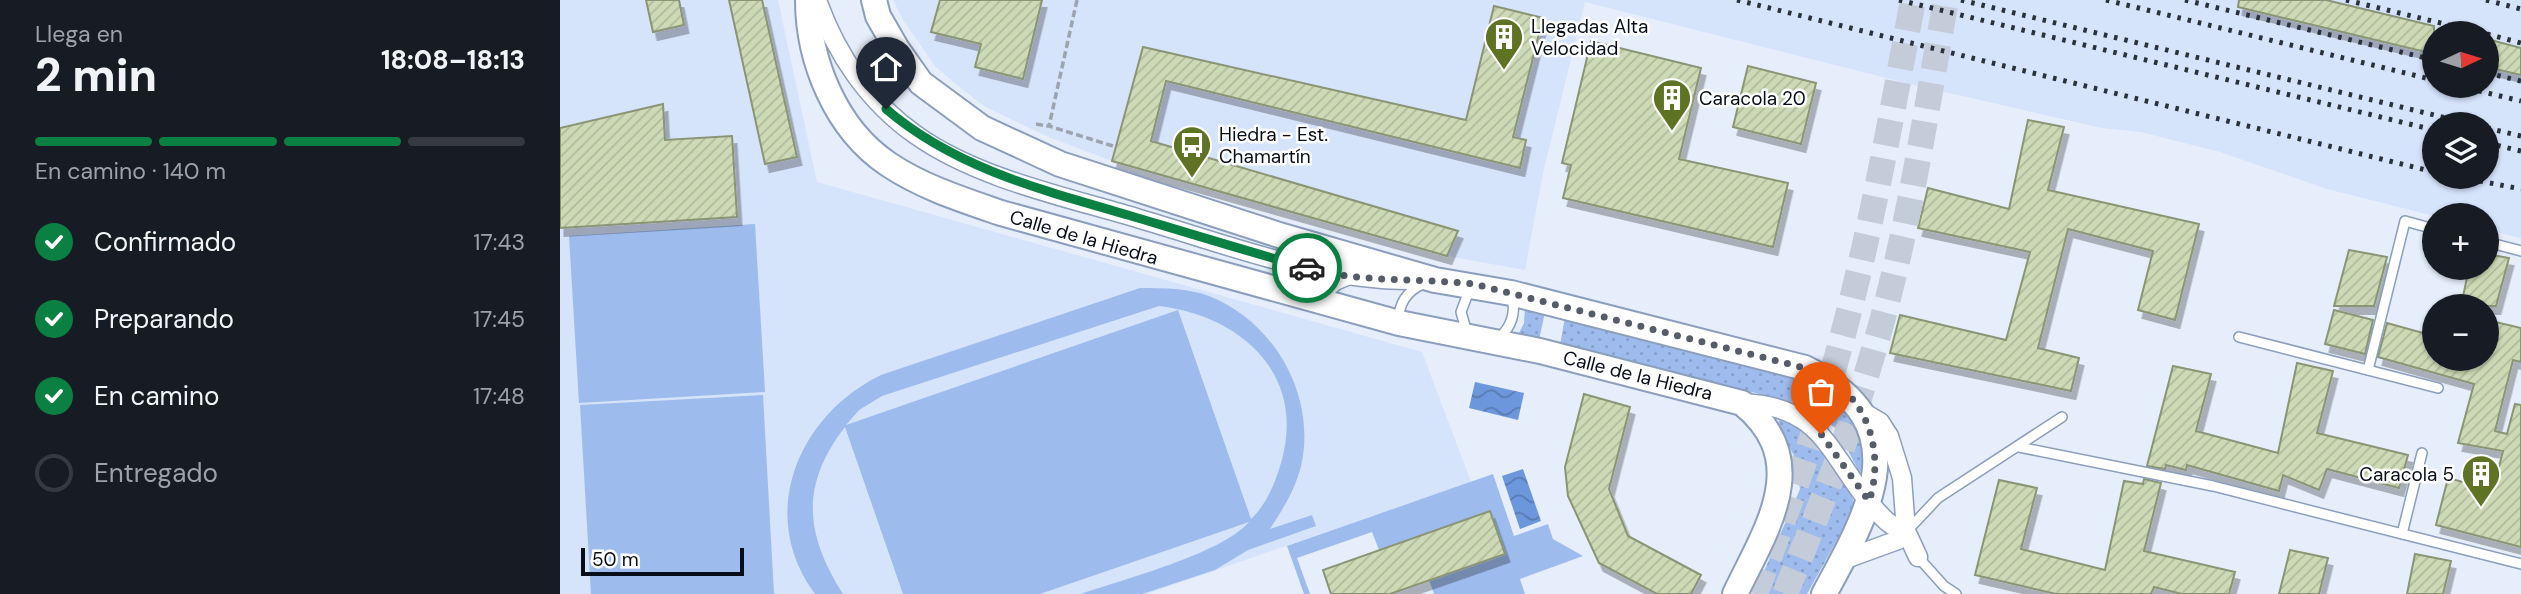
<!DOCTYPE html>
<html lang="es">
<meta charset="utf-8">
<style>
:root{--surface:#171b24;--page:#242831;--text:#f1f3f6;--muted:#9ea1a6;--line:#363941;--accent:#0b8043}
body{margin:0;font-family:"DM Sans",sans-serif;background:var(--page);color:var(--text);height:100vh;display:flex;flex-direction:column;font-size:26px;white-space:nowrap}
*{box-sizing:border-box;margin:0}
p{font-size:23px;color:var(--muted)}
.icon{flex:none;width:38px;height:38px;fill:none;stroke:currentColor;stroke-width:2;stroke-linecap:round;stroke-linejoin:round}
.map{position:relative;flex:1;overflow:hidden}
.panel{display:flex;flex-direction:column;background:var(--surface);width:560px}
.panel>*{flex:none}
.needle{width:46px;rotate:86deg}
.controls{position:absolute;left:1862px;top:21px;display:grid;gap:14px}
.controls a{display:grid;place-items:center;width:77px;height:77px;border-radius:50%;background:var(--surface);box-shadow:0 2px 5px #0004;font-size:35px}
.scale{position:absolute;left:21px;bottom:18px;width:163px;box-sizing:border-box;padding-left:7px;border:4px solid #080e19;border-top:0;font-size:19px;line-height:24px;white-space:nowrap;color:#080e19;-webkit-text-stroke:5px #fff;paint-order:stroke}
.pin{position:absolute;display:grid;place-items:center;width:60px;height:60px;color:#fff;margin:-72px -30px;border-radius:50% 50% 50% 0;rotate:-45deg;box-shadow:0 0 7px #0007}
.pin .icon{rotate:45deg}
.courier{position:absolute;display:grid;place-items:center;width:70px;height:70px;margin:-35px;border:5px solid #0b8043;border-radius:50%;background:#fff;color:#222;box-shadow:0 2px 9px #0007}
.head em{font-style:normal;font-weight:800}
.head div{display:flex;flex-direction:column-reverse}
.head{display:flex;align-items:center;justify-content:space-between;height:119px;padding:0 35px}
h1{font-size:46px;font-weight:800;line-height:52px}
.bar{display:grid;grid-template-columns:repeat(4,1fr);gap:10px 7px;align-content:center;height:84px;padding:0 35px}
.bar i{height:9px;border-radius:5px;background:var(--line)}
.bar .current{background:var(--accent)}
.bar p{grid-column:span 4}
ol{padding:0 35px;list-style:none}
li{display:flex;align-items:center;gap:21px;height:77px}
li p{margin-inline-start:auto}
li .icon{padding:7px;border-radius:50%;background:var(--accent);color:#fff;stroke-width:4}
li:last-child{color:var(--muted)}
li i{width:38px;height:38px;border:4px solid var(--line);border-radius:50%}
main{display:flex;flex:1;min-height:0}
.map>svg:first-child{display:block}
.built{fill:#d5e3fb;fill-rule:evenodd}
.grass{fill:url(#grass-dots)}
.garden{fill:#9ebbed;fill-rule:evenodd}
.water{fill:url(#water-waves)}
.building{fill:url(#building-hatch);stroke:#8a9574;stroke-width:2;filter:url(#shadow)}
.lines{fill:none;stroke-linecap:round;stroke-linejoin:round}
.primary-tunnel{stroke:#c5ccd9;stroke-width:26;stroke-dasharray:26 13;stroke-linecap:butt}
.lane-casing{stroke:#8b9ebc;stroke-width:12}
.street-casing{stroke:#8b9ebc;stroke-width:21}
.secondary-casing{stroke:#8b9ebc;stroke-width:28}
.path{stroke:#9da4b0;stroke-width:3.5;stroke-dasharray:7 3.5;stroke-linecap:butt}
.lane{stroke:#fff;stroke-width:9}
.street{stroke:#fff;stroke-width:18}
.secondary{stroke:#fff;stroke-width:24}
.rail{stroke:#2a313c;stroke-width:5;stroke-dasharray:3.5 7;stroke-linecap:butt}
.done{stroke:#565c68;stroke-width:7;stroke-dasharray:0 12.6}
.route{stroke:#0b8043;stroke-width:9}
.labels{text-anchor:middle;stroke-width:5;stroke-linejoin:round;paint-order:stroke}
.poi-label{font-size:19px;fill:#080e19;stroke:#fff;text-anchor:start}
.street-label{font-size:19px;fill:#080e19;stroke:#fff}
</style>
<main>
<section class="panel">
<div class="head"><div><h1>2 min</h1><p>Llega en</p></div><em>18:08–18:13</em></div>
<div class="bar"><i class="current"></i><i class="current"></i><i class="current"></i><i></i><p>En camino · 140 m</p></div>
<ol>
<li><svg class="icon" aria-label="check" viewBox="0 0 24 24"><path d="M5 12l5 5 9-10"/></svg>Confirmado<p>17:43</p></li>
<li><svg class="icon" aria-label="check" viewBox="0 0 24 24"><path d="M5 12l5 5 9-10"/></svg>Preparando<p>17:45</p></li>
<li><svg class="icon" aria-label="check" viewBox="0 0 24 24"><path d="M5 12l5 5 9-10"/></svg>En camino<p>17:48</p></li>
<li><i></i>Entregado</li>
</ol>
</section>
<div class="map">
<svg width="1961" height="594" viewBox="0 0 1961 594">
<defs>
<pattern id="grass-dots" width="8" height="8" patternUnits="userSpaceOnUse" patternTransform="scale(1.75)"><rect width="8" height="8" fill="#9ebbed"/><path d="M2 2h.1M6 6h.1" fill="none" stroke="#87a0cb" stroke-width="1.8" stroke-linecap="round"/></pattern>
<pattern id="water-waves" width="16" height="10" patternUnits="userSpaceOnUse" patternTransform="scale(1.75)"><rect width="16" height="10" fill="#6d97dc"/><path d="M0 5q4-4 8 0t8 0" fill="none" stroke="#587ab2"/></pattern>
<pattern id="building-hatch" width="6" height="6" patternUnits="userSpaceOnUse" patternTransform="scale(1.75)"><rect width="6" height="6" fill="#cddab6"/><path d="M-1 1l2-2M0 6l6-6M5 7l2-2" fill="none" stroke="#afba9c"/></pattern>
<filter id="shadow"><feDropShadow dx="4.5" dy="8" stdDeviation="0" flood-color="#0004"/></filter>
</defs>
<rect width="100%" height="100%" fill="#e6eefb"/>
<!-- built -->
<g class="built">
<path d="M0,0H218L257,182L862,352L911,482L587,594H0Z"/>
<path d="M333,0H1961V238L1927,230V215L1874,216L1767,189L1660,152L1581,132L1542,128L1346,83L1025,2L983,173L965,270L887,256L552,161L486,136L424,106L398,86L375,66L343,20ZM1874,33H1927V86H1874ZM1874,124H1927V177H1874Z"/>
</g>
<!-- grass -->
<g class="grass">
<path d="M965,308L985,312L979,340L958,335L964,323Z"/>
<path d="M1005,317L1241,376L1279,401L1298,435L1305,469L1299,472L1277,429L1240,404L1000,345Z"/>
<path d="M1223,419C1255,436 1289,471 1295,508L1247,594H1194L1240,489L1234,456L1218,425L1219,420Z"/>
</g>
<!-- garden -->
<g class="garden">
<path d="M195,224L205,392L19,403L9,236Z"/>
<path d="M580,288C604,288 627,288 649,296C715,322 757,397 741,466C735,490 723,509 710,529L752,515L756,526L688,550L655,570L582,594H521C564,579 661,554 689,522L480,594H343L285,427C240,485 245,534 283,594H255C196,515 238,415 321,375ZM599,306C681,316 747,374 721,463C715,483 707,504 691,519L618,310L286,425L299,410L322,396Z"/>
<path d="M203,395L214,594H31L20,405Z"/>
<path d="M933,474L954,536L988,524L993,539L1023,556L960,579L965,594H874L869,580L945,554L929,511L819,550L812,532L737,558L750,594H744L727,546Z"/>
</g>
<!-- water -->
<g class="water">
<path d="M915,382L964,393L958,420L909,408Z"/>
<path d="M963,469L981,521L960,529L942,476Z"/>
</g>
<!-- building -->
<g class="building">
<path d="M86,0H119L124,25L93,32Z"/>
<path d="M169,0H202L237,157L205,164Z"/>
<path d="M380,0H482L463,79L415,67L421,44L371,32Z"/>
<path d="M1679,0H1766L1874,26V54L1678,7Z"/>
<path d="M934,6L983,18L953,137L966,140L960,168L606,81L591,141L898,231L887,256L552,161L583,47L906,120Z"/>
<path d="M1927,39L1961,48V75L1927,67Z"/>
<path d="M1031,41L1141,68L1119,159L1228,183L1213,247L1003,198L1011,165L1002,163Z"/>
<path d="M1188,66L1256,83L1241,144L1173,127Z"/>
<path d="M103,104L105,140L172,136L177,217L0,228V128Z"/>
<path d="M1468,120L1504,127L1488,190L1639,224L1615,320L1578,310L1593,251L1508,229L1478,348L1519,358L1511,391L1330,353L1340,315L1446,340L1470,252L1358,228L1368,188L1449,209Z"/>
<path d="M1789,250L1827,257L1814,306H1774Z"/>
<path d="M1927,254L1949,258L1936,306H1901L1909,268H1927Z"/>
<path d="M1774,310L1813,320L1805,354L1765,344Z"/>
<path d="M1927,320L1961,328V362L1953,360L1935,431L1947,434L1955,404L1961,405V547L1876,525L1888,478L1933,490L1943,451L1898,443L1914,384L1818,357L1827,323L1874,336V359H1927Z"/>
<path d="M1737,363L1773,371L1757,433L1848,455L1839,488L1767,469L1759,490L1723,475L1719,491L1627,465L1626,470L1606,465L1605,469L1587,466L1613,366L1651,374L1636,431L1718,453Z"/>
<path d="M1024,394L1070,407L1049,489L1068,536L1141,575L1131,594H1097L1039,563L1008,496L1005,467Z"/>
<path d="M1584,479L1601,483L1584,551L1675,572L1669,594H1622L1594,587L1591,594H1496L1415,575L1439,480L1477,488L1461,549L1545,570L1564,481L1583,484Z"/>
<path d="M930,511L945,554L830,594H771L763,570Z"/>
<path d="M1730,550L1768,558L1759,594H1719Z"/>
<path d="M1855,554L1891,561L1883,594H1847Z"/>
</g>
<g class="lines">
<!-- primary-tunnel -->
<g class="primary-tunnel">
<path d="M1195,594C1225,515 1256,435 1278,353C1310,237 1331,119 1353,0"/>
<path d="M1225,594C1258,514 1290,433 1314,349C1348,236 1365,116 1386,0"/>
</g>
<!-- lane casing -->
<g class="lane-casing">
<g id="lane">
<path d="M1927,242L1961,251"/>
<path d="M763,298L777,285L791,279"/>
<path d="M839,322C838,304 847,291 863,284"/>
<path d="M907,333L901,312L910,288"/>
<path d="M1679,337L1878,388"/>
<path d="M939,338C951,327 956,313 952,297"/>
<path d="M1808,370L1845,221L1874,229"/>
<path d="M1459,447L1653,486L1961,564"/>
<path d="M1347,531L1378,498L1502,417"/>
<path d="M1842,534L1862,453"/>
<path d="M1358,557L1384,586L1396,594"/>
</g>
</g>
<!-- street casing -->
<g class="street-casing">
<g id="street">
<path d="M257,0C276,54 309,102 356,135C418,179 507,197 580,219C669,245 759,281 854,280"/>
<path d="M1182,403C1263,406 1268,453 1312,506C1323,518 1331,528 1346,531"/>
<path d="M1301,411L1320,422L1329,436L1342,478L1346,531L1358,557"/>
<path d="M1283,560L1338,540L1346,531"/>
</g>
</g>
<!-- secondary casing -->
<g class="secondary-casing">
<g id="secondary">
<path d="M248,0C248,61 276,129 328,164C362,187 403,200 441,213L839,323L980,351L1182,403C1254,461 1206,529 1175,594"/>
<path d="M314,0L318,16L337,49L361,83L422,128L500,164L719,235L875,280L951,293L1245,368C1359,423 1311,509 1264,594"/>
</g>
</g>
<!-- path -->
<g class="path">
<path d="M517,0L489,126L556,147"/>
<path d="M476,124L488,126"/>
</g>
<!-- lane -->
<use href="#lane" class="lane"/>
<!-- street -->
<use href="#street" class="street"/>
<!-- secondary -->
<use href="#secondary" class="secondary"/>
<!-- rail -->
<g class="rail">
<path d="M1177,0L1874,172"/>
<path d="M1339,0L1874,130"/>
<path d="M1401,0L1911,124"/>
<path d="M1546,0L1874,80"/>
<path d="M1625,0L1874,60"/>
<path d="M1786,0L1922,33"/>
<path d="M1926,0L1961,9"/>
<path d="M1927,34L1961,43"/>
<path d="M1927,73L1961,81"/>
<path d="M1898,86L1961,101"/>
<path d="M1927,128L1961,136"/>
<path d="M1927,143L1961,151"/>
<path d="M1899,177L1961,189"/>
</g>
</g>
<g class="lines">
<!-- done -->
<path class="done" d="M747,268C802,283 858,278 914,284L1245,368C1259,375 1276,381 1287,393C1315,421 1321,466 1309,501L1261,434"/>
<!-- route -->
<path class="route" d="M326,109C395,168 482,190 568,215C628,233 687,251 747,268"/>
</g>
<!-- icons -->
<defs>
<g id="building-pin" transform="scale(2.0125)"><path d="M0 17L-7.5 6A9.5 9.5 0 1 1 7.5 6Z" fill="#5e7323" stroke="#fff"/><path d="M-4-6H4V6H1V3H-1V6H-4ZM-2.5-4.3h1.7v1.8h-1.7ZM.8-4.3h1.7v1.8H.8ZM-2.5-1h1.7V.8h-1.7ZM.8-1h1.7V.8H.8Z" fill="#fff"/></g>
<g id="bus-pin" transform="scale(2.0125)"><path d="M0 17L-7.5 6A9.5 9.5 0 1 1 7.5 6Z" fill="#5e7323" stroke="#fff"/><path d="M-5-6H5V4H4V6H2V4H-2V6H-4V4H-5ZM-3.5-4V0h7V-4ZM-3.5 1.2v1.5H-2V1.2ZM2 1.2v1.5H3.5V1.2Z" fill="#fff"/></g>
</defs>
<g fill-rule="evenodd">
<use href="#building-pin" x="944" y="37"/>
<use href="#building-pin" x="1112" y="98"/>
<use href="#bus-pin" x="632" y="145"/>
<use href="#building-pin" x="1921" y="474"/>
</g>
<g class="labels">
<!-- poi labels -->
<g class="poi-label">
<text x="971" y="33">Llegadas Alta<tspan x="971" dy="22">Velocidad</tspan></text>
<text x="1139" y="105">Caracola 20</text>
<text x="659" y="141">Hiedra - Est.<tspan x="659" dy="22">Chamartín</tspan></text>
<text x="1894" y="481" text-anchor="end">Caracola 5</text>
</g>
<!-- street labels -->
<g class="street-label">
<text transform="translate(524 237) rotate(16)" y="7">Calle de la Hiedra</text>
<text transform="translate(1078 375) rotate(14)" y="7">Calle de la Hiedra</text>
</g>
</g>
</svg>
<div class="controls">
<a><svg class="needle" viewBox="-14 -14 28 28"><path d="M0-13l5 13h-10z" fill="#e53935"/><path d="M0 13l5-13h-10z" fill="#9ea1a6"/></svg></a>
<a><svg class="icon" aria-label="layers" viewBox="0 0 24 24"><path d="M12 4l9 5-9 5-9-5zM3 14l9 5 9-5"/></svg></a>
<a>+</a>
<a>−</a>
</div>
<div class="scale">50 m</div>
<div class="pin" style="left:1261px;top:434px;background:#ea580c"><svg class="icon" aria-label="bag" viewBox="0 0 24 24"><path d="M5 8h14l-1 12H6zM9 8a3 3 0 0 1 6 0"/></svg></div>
<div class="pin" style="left:326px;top:109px;background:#1f2937"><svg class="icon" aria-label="home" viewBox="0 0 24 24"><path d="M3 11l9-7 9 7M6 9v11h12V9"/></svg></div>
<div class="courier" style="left:747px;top:268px"><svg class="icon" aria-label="car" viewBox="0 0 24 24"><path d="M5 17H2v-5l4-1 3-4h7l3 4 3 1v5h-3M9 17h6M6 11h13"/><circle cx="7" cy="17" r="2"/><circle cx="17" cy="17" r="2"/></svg></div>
</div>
</main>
